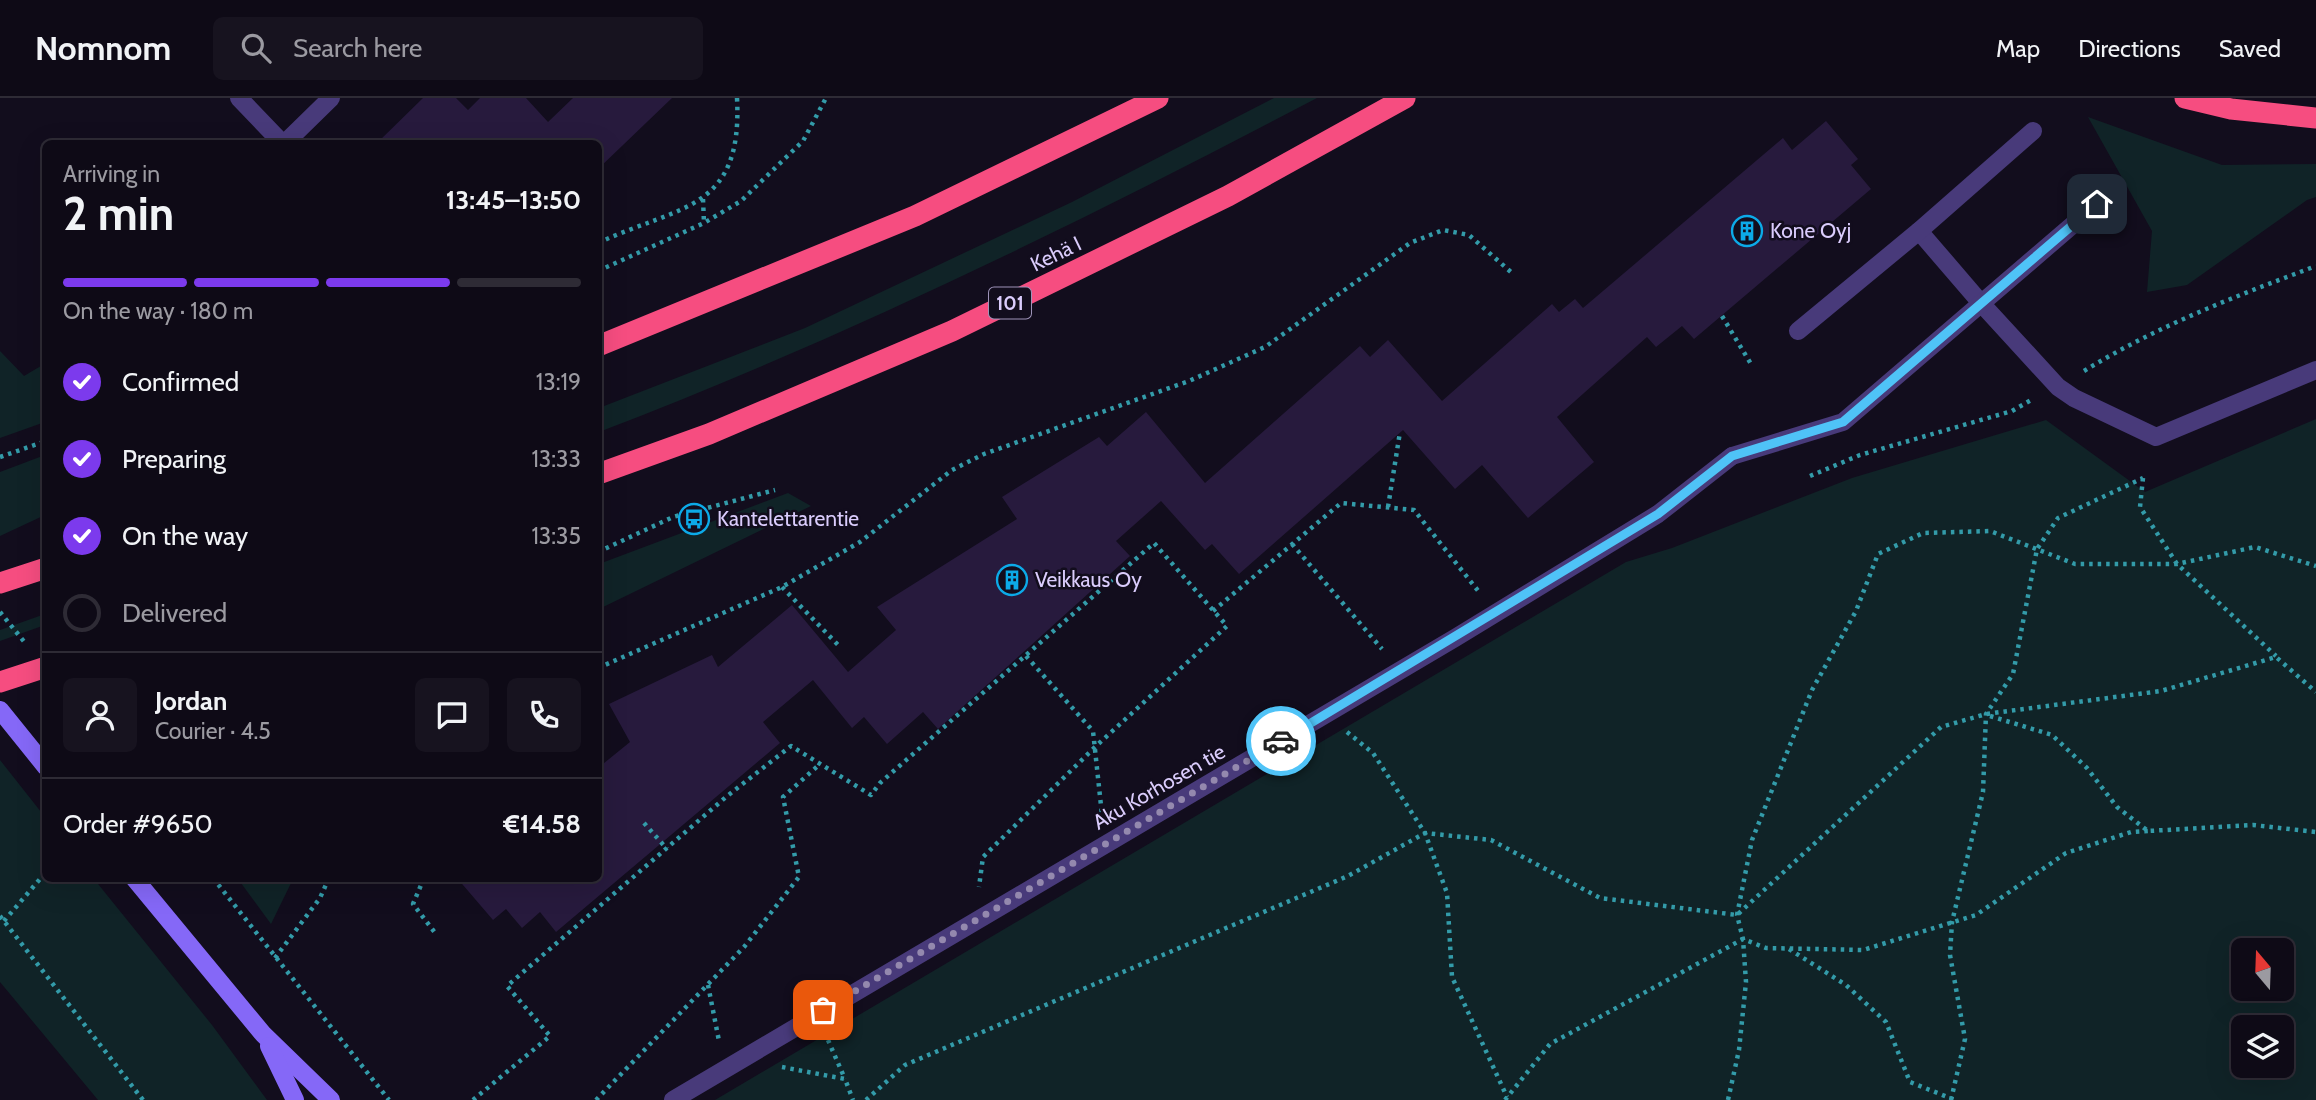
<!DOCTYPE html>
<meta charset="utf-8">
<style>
:root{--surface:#0e0a16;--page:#17131f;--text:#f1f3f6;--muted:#9b9aa1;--line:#2e2b35;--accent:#7c3aed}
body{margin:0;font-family:Cabin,sans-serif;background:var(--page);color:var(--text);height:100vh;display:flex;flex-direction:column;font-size:26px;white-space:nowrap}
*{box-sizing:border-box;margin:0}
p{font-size:23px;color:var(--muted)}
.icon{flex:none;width:38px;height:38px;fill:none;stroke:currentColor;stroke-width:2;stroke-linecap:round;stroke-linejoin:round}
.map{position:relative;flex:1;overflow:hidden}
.side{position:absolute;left:42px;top:42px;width:560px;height:742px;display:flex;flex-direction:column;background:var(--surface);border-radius:10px;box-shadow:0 7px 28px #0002,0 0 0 2px var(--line)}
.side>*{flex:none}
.needle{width:46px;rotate:341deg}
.tools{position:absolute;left:2231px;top:840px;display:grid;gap:14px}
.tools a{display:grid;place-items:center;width:63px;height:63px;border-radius:10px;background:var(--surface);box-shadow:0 7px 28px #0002,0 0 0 2px var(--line);font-size:35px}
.pin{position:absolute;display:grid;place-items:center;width:60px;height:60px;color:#fff;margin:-30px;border-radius:14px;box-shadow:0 4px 10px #0006}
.courier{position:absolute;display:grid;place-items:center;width:70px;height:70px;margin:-35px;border:5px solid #4fc3f7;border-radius:50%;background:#fff;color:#222;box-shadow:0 2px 9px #0007}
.overview em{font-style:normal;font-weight:700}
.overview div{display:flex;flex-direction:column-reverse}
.overview{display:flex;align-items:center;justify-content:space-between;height:119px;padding:0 21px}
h1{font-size:46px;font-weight:700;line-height:52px}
.bar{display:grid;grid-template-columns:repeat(4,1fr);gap:10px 7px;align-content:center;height:84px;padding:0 21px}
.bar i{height:9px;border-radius:5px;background:var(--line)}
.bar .active{background:var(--accent)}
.bar p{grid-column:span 4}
.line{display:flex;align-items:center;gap:18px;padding:0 21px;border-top:2px solid var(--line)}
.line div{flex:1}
.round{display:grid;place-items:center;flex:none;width:74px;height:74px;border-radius:10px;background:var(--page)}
ol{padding:0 21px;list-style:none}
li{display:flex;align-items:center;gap:21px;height:77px}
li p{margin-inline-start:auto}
li .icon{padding:7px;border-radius:50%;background:var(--accent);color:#fff;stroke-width:4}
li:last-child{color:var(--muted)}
li i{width:38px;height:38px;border:4px solid var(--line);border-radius:50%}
header{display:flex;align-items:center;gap:42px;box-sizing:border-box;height:98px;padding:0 35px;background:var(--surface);border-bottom:2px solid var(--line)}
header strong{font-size:33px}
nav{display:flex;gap:38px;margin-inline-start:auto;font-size:24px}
.search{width:490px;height:63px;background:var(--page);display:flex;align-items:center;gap:18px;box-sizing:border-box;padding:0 24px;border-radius:10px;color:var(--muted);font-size:26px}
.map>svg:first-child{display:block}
.green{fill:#102327;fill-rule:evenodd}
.building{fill:#271a3d}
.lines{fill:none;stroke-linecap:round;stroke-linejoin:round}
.path{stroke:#339ba9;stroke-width:4.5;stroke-dasharray:3.5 5;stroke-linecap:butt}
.lane{stroke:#483a7a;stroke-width:18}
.street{stroke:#483a7a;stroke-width:18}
.secondary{stroke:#8568f7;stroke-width:18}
.highway{stroke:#f64d80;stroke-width:21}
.done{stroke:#9489ae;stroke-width:7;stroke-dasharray:0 12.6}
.route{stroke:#4fc3f7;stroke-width:9}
.labels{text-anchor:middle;stroke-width:5;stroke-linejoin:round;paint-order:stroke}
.shield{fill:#120d1d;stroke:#9e93b9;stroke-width:2}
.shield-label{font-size:19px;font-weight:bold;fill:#daccfc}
.poi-label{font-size:21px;fill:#daccfc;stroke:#120d1d;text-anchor:start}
.street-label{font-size:21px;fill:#daccfc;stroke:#120d1d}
</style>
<header>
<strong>Nomnom</strong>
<div class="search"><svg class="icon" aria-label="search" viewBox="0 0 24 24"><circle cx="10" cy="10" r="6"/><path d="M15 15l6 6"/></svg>Search here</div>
<nav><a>Map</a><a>Directions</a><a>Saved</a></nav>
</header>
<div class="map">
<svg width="2316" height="1002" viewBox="0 0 2316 1002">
<rect width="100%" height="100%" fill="#120d1d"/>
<!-- green -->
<g class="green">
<path d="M1274,0H1317C1083,123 845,240 599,334V310L805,230L1072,104Z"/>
<path d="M2088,19L2222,67L2316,66V99L2307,102L2187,187L2147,194L2152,133Z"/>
<path d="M0,253L24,278L46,265L45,324L0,340Z"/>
<path d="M2316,321V1002H715L1626,464L1672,450L1852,380L2046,322L2145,394ZM2244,852H2282V891H2244ZM2244,929H2282V968H2244Z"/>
<path d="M45,357V417L0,438V374Z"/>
<path d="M788,395L811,408L599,511V466Z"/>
<path d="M45,516V527L0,543V532Z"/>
<path d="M0,662L45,719L46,780L94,781L212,927L267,1002H98L0,884Z"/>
<path d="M238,781H293L271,826Z"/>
</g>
<!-- building -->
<g class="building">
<path d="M423,0H456L468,12L480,0H526L548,24L573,0H672L598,71V46H376Z"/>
<path d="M1826,23L1858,61L1851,67L1871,91L1694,241L1682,228L1656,249L1647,239L1557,319L1594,364L1528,420L1482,367L1455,391L1403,332L1239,476L1212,446L1205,452L1161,403L1116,443L1130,458L938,631L923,614L887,646L864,619L852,630L813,582L763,624L780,645L556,834L540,814L522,830L506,811L493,822L457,780H598V670L630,644L609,606L712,557L718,569L792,507L848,574L896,532L877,509L1017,421L1002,399L1099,339L1107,348L1146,314L1205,385L1360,248L1370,259L1388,242L1442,303L1552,206L1559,214L1575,201L1583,210L1783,40L1792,52Z"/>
</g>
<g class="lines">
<!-- path -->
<g class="path">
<path d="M703,101L704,125"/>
<path d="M598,145C679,107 743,114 737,0"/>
<path d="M598,173L704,125L741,103L803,43L826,0"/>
<path d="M1722,218L1751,266"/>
<path d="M2084,273C2157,228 2236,198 2316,168"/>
<path d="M0,359L46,343"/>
<path d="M1810,378L1860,357L2012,313L2033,301"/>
<path d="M2143,380L2140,409L2177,466L2276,558"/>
<path d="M1388,409L1400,334"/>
<path d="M1292,446L1382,551"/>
<path d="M598,454L673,419L775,392"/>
<path d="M782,489L841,550"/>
<path d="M1213,513L1341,405L1414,412L1479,494"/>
<path d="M0,514L26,546"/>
<path d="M1026,558L1093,633L1102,717"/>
<path d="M598,570L782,489L860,444L952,372L984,356L1189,283L1265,249L1410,145L1443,132L1469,137L1512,175"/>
<path d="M1990,618L2052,637L2087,670L2117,709L2148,733L2253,727L2316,734"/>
<path d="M1347,634L1373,655L1425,735L1447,795L1452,879L1507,999"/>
<path d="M644,725L667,751"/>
<path d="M213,780L389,1002"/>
<path d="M424,780L413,806L436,836"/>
<path d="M0,818L143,1002"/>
<path d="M4,823L46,774"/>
<path d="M1789,851L1846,887L1886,924L1910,984L1955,1002"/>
<path d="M275,860L320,800L329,780"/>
<path d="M708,887L719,943"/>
<path d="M828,942L845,981"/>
<path d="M782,969L845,981L853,1002"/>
<path d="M473,1002L550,938L507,888L726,699L791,648L871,697L880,685L1154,445L1227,528L1095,649L983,759L979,789"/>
<path d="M596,1002L744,849L799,779L783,699L820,666"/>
<path d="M866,1002L905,967L1348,778L1425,735L1491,742L1600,800L1737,817L1941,629L1986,616L2161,593L2276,559L2316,594"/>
<path d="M1505,1002L1550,946L1743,841L1766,850L1863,852L1976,817L2066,755L2131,734L2148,733"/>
<path d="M1728,1002L1739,952L1746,884L1743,841L1737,817L1752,742L1812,592L1856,513L1878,456L1923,435L1990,433L2075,466H2177L2255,449L2316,468"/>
<path d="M1951,1002L1965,941L1950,857L1952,824L1983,694L1986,616L2013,576L2037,451L2058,420L2143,380"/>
</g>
<!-- lane -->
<g class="lane">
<path d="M239,0L283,46"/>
<path d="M284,46L331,0"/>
<path d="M1919,133L1980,204L2058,289L2074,300L2156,339L2316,272"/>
<path d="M1798,233L1919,133L2033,33"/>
<path d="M1732,358L1843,324L2097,106"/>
</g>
<!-- street -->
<path class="street" d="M673,1002L1455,540L1658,416L1732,358"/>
<!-- secondary -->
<g class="secondary">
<path d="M0,612L46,669"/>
<path d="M134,780L263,936L331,1002"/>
<path d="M269,948L295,1002"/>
</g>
<!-- highway -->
<g class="highway">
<path d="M2185,0L2231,11L2316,20"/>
<path d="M598,248L915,118L1158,0"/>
<path d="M598,376L709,336L952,233L1228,98L1405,0"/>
<path d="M0,485L46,470"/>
<path d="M0,584L46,569"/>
</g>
</g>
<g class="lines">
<!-- done -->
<path class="done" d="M823,912L1281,643"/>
<!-- route -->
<path class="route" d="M1281,643L1658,416L1732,358L1843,324L2097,106"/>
</g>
<!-- icons -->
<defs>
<g id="building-ring" transform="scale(1.575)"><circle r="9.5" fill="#120d1d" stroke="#0caae8" stroke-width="1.5"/><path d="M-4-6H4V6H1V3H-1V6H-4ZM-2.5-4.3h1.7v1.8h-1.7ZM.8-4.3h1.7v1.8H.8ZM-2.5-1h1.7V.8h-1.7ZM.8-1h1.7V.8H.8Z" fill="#0caae8"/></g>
<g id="bus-ring" transform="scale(1.575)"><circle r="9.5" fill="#120d1d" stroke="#0caae8" stroke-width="1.5"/><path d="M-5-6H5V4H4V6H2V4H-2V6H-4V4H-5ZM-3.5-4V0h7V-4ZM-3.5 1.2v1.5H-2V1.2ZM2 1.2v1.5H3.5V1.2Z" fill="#0caae8"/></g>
</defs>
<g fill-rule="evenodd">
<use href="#building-ring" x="1747" y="133"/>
<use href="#bus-ring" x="694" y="421"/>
<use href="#building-ring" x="1012" y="482"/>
</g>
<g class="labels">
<!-- shield labels -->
<rect class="shield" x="989" y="189.5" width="42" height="31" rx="5"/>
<g class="shield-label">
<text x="1010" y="212">101</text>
</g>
<!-- poi labels -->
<g class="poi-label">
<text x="1770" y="140">Kone Oyj</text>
<text x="717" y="428">Kantelettarentie</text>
<text x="1035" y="489">Veikkaus Oy</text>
</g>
<!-- street labels -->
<g class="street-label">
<text transform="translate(1056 156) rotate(-26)" y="7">Kehä I</text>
<text transform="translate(1159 689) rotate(-30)" y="7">Aku Korhosen tie</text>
</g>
</g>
</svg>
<div class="tools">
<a><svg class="needle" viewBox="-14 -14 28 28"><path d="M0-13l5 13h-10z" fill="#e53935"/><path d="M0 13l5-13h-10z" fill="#9b9aa1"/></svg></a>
<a><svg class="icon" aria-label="layers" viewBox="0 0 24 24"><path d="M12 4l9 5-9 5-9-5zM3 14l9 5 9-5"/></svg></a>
</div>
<div class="pin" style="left:823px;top:912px;background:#ea580c"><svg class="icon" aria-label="bag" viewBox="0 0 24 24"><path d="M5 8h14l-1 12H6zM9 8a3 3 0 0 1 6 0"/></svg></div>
<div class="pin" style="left:2097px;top:106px;background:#1f2937"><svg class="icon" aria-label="home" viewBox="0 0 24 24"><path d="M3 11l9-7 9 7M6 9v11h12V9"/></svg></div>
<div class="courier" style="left:1281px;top:643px"><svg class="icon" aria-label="car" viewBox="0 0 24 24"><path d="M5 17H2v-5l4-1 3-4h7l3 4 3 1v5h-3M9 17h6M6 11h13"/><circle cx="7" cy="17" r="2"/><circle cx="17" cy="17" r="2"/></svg></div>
<section class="side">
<div class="overview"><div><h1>2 min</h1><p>Arriving in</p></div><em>13:45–13:50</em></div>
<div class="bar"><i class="active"></i><i class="active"></i><i class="active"></i><i></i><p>On the way · 180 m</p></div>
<ol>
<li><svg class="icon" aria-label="check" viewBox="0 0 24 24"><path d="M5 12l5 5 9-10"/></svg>Confirmed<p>13:19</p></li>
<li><svg class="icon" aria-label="check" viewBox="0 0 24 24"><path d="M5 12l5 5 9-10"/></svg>Preparing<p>13:33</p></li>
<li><svg class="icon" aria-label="check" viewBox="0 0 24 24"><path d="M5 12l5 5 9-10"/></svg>On the way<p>13:35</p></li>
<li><i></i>Delivered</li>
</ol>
<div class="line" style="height:126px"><a class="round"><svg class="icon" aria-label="person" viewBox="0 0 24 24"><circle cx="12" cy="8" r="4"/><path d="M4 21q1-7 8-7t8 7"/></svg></a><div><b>Jordan</b><p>Courier · 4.5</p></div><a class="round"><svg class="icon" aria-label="chat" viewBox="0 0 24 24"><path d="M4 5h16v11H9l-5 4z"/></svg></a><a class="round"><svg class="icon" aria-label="phone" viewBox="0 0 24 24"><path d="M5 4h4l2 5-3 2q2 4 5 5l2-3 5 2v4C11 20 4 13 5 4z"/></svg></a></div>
<div class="line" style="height:91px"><div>Order #9650</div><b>€14.58</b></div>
</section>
</div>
